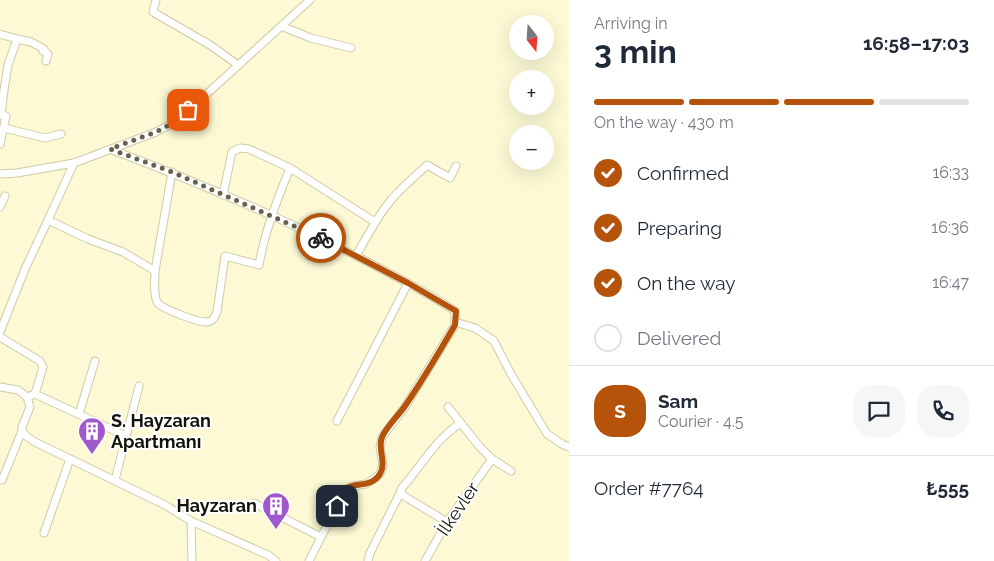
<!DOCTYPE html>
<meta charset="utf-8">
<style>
:root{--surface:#fff;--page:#f6f6f7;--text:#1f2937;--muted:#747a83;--line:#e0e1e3;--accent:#b45309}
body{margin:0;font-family:Raleway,sans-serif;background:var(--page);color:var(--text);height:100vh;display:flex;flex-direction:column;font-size:19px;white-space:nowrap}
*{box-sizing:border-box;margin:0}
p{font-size:16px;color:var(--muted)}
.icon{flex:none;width:28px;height:28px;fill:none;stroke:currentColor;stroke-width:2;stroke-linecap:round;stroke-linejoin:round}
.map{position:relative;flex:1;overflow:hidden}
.drawer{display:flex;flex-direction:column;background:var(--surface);width:425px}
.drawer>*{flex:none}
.needle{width:32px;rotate:163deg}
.buttons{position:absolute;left:509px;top:15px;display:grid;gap:10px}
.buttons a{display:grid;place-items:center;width:45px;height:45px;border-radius:50%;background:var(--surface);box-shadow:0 5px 20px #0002;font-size:25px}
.pin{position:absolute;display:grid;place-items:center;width:42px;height:42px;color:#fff;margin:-21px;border-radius:10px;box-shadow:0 2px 8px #0006}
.courier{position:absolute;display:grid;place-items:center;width:50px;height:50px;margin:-25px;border:4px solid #b45309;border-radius:50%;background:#fff;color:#222;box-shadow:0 1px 6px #0007}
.headline em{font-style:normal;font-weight:700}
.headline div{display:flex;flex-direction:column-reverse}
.headline{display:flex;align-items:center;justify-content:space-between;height:85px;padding:0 25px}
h1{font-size:32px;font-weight:700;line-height:38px}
.bar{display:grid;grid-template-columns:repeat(4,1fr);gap:8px 5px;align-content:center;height:60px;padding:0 25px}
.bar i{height:6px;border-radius:4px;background:var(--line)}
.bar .selected{background:var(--accent)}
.bar p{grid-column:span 4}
.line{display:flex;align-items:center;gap:12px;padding:0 25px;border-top:1px solid var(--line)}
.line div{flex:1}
.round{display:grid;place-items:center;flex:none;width:52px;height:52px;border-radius:20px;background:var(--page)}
ol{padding:0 25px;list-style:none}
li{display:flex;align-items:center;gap:15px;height:55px}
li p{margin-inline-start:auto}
li .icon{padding:5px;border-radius:50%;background:var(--accent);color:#fff;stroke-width:4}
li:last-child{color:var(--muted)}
li i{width:28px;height:28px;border:2px solid var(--line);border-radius:50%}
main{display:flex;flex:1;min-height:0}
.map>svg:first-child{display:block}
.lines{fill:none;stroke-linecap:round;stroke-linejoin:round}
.minor-casing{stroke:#cecba7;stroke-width:9}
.minor{stroke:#fff;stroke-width:7}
.done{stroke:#65634e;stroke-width:5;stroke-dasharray:0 9}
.route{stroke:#b45309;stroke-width:6}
.labels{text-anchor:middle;stroke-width:4;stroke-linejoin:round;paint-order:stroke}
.poi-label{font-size:18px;font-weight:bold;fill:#131206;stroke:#fff;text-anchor:start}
.street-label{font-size:18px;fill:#131206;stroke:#fff}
</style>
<main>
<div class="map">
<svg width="569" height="561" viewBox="0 0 569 561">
<rect width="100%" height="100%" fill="#fcf9d4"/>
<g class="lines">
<!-- minor casing -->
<g class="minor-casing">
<g id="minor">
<path d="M156,0L153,12L210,45L238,65"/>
<path d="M281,26L311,38L351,48"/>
<path d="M0,34L17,39L8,65L4,90L1,115L6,116L0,144"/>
<path d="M17,39L31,42L44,49L43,51L48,54L46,61"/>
<path d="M4,128L45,138L61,134"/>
<path d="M110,149C197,182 283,218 366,261C396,277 427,292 455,311V325L405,407L382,437L380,447L383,465L380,474L375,478L366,484L352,486L345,490L309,561"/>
<path d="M74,163L48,220L88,239L123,252L155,271"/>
<path d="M172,172L155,271C155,280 153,293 157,302C160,308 199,323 207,322C213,321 215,317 217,312L225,256L259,265C265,231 277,200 290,168"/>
<path d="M0,174L17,173L74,163L156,132L177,121L310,0"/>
<path d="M223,195L232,152L240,148L249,149L290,168L375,222"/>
<path d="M0,207L5,196"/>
<path d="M356,256C366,238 375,221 387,205C398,190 414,178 427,165L450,178L456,166"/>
<path d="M455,322L475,328L494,341L511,374L547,434L562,444L569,447"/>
<path d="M0,332L25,269L48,220"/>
<path d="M0,337L40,361L43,367L35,394"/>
<path d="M0,387L18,390L27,397L30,407L22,427V431L26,436L35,442L165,505L191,521L192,561"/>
<path d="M27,397L35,394L126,436"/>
<path d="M448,407L479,446L492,459L511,471"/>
<path d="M79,414L95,361"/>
<path d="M337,421L408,283"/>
<path d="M2,480L22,431"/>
<path d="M115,480L139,386"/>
<path d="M254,503L321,537"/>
<path d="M191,521L268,555L276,561"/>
<path d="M447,522L404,496L401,493V489C421,467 435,439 461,423"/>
<path d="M44,533L70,459"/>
<path d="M368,561L370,553L401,491"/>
<path d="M425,561L447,522L492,459"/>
</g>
</g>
<!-- minor -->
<use href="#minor" class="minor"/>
</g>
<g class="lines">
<!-- done -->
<path class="done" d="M188,110L177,121L156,132L110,149L172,172L321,238"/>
<!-- route -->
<path class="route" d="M321,238L408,283L456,311L455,325C439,352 423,380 405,406C398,416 387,426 382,437C377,449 387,462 380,474C370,489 356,481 346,489C342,493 340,501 337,506"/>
</g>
<!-- icons -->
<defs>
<g id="building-pin" transform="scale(1.4375)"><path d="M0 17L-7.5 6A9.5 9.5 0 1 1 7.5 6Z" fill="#a059cd" stroke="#fff"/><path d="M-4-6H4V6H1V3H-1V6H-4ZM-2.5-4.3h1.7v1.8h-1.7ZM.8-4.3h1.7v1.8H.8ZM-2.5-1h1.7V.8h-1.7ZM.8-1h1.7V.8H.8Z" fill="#fff"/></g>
</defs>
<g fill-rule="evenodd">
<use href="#building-pin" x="92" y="431"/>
<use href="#building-pin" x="276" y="506"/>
</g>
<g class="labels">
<!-- poi labels -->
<g class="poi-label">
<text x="111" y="427">S. Hayzaran<tspan x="111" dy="21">Apartmanı</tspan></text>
<text x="257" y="512" text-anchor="end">Hayzaran</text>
</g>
<!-- street labels -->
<g class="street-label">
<text transform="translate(458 509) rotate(-56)" y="6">İlkevler</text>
</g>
</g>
</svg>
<div class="buttons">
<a><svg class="needle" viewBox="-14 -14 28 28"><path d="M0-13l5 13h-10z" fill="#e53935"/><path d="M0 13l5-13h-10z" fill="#747a83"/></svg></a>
<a>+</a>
<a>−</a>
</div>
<div class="pin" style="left:188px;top:110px;background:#ea580c"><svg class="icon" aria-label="bag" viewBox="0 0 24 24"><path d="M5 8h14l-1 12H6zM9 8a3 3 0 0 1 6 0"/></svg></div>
<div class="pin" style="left:337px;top:506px;background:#1f2937"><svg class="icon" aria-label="home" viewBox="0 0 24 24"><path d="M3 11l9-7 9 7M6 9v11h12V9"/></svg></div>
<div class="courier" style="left:321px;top:238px"><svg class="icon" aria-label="bike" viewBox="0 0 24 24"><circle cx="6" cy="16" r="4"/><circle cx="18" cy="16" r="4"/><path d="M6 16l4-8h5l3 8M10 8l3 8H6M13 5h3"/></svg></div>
</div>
<section class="drawer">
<div class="headline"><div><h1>3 min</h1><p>Arriving in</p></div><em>16:58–17:03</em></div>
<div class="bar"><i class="selected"></i><i class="selected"></i><i class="selected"></i><i></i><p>On the way · 430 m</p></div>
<ol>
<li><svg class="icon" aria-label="check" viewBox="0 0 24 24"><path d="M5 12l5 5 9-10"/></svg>Confirmed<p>16:33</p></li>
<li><svg class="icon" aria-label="check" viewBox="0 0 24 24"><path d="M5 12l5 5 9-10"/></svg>Preparing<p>16:36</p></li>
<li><svg class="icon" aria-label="check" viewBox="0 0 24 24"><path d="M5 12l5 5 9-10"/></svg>On the way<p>16:47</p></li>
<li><i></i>Delivered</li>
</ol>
<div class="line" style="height:90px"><b class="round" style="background:var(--accent);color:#fff">S</b><div><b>Sam</b><p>Courier · 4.5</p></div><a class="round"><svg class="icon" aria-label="chat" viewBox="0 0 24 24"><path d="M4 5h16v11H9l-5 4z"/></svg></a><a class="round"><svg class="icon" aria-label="phone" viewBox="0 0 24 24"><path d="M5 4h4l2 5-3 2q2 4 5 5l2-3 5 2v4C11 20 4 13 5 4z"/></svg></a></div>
<div class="line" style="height:65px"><div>Order #7764</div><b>₺555</b></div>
</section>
</main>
